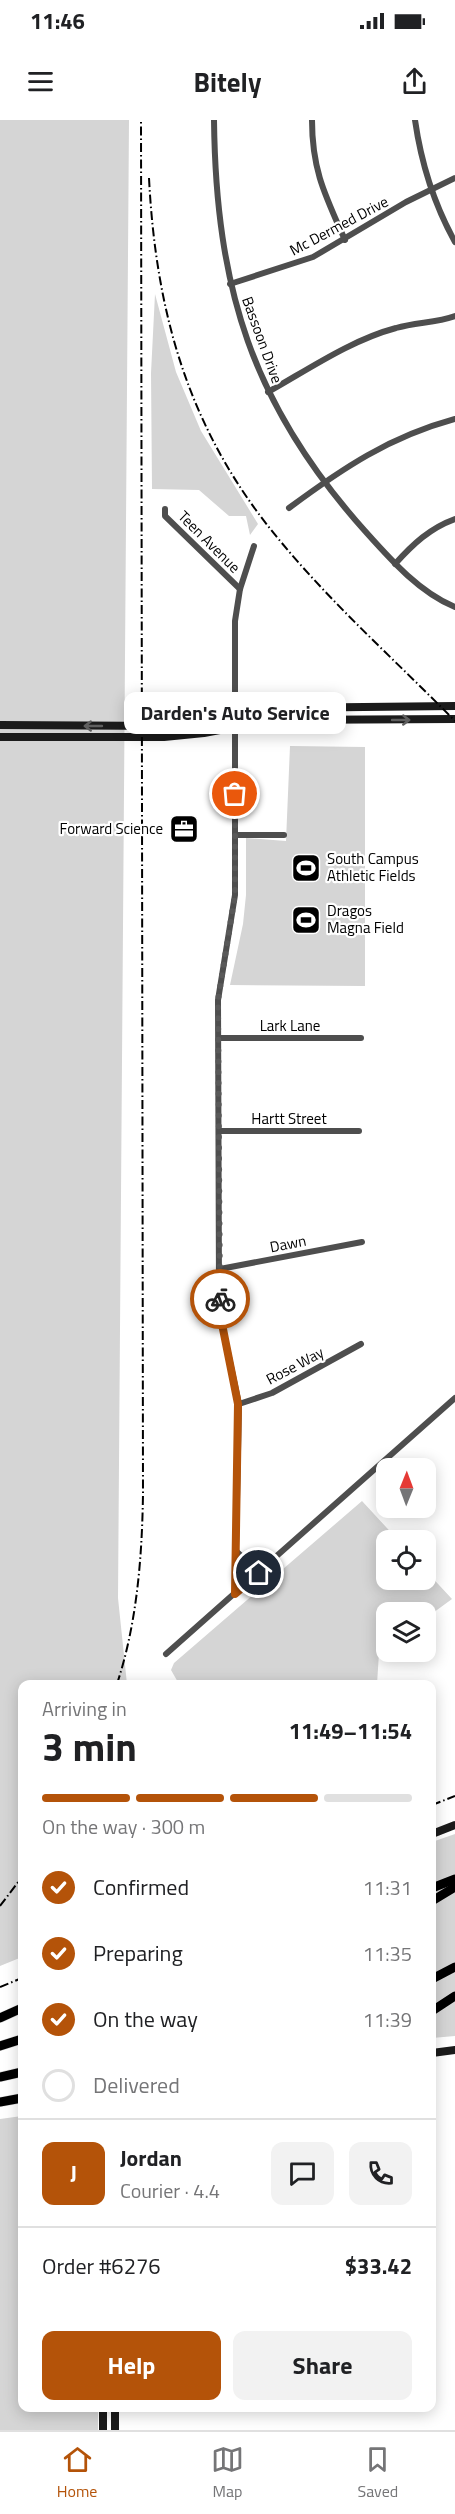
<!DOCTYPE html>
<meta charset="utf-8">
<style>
:root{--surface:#fff;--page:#f2f2f2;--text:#202124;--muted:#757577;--line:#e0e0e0;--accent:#b45309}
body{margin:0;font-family:"Titillium Web",sans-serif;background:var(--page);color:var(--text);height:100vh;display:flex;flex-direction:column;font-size:22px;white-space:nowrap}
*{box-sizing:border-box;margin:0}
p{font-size:20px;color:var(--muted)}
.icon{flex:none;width:33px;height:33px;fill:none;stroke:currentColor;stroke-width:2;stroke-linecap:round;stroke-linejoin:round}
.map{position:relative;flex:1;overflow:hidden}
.panel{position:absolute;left:18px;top:1560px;width:418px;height:732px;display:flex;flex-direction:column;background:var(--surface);border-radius:12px;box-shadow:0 3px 15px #0003}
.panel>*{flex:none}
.needle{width:39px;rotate:1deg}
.fabs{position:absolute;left:376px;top:1338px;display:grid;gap:12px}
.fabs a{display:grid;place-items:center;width:60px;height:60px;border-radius:12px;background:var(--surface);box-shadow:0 3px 15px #0003;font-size:30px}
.pin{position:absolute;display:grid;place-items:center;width:51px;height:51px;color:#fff;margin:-26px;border:3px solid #fff;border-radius:50%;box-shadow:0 2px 6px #0007}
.courier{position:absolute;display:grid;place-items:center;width:60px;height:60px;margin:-30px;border:4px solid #b45309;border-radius:50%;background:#fff;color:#222;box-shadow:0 2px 8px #0007}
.bubble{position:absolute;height:42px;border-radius:12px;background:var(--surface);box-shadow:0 3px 15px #0003;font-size:20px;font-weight:700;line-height:42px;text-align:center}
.summary em{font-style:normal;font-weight:700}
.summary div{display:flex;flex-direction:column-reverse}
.summary{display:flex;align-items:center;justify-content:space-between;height:102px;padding:0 24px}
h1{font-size:39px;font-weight:700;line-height:45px}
.bar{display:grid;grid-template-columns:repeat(4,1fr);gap:9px 6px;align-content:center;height:72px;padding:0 24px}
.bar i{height:8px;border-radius:4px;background:var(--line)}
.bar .on{background:var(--accent)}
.bar p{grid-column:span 4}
.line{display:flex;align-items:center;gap:15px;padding:0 24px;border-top:2px solid var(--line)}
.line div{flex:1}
.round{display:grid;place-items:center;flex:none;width:63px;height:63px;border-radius:12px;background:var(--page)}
ol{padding:0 24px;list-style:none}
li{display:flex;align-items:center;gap:18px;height:66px}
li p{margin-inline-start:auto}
li .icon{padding:6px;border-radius:50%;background:var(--accent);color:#fff;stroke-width:4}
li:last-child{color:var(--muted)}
li i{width:33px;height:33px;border:3px solid var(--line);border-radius:50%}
.button{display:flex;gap:12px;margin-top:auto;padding:12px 24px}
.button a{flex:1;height:69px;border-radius:12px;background:var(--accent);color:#fff;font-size:24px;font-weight:700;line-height:69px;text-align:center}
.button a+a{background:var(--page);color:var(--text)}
.status{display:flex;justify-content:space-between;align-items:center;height:42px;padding:0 30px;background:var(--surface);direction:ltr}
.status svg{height:16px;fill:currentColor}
header{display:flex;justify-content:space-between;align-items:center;height:78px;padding:0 24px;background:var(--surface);font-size:27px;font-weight:700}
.tab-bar{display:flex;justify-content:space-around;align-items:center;height:84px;border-top:2px solid var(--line);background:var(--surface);font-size:16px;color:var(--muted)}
.tab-bar a{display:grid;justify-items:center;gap:3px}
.tab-bar .on{color:var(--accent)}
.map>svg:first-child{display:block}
.green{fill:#d5d5d5}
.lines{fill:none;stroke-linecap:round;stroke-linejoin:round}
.trunk-casing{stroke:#dbdbdb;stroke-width:10}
.minor{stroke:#4e4e4e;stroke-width:6}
.secondary{stroke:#1b1b1b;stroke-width:8}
.trunk{stroke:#000;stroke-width:9}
.rail{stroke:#000;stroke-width:2;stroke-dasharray:9 3 1.5 3;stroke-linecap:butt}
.oneway{stroke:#5f5f5f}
.done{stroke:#595959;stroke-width:6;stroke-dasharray:0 10.8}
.route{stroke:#b45309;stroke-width:8}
.labels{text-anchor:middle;stroke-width:4.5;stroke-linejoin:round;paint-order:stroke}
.street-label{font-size:15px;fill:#000;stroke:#fff}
.poi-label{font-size:15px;fill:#000;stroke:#fff;text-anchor:start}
</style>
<div class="status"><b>11:46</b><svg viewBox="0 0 49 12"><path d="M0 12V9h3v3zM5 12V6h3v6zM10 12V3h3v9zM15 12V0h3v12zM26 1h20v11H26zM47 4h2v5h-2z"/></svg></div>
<header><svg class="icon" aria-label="menu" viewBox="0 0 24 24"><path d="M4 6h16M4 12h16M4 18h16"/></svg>Bitely<svg class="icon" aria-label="share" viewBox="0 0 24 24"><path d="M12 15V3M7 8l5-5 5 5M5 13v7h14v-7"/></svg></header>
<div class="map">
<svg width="455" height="2310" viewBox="0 0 455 2310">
<rect width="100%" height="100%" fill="#fff"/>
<!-- green -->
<g class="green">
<path d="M0,0H129L118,1478L127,1564H22V1837L0,1846Z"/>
<path d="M155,174L176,252L201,311L258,404L250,415L246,396H229L199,370L152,369L151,253Z"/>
<path d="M290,626L365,627V866L230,865L243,804L246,775V718L286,721Z"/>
<path d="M362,1381L398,1420H387V1460H426V1451L452,1479L426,1498V1492H387V1527L379,1533L377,1564H179L171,1550L174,1543Z"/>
<path d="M455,1714V1916L432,1918V1722Z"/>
<path d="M22,1996V2288H98V2310H0V1999Z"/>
</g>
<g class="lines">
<!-- trunk casing -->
<g class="trunk-casing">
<g id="trunk">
<path d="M432,1768L455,1759"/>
<path d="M432,1781L455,1767"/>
<path d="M432,1859L455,1847"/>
<path d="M432,1891L455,1876"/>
<path d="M0,1898L22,1888"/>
<path d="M0,1926L22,1919"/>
<path d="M0,1957L22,1952"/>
<path d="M0,1982L22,1978"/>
</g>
</g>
<!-- minor -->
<g class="minor">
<path d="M214,0C216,168 252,285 365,411C391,440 419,472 455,487"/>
<path d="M312,0C312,50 325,75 345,120"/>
<path d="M415,0C421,42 434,84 455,122"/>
<path d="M230,164L313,137L406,82L455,58"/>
<path d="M268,272C309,249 351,220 396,208C416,202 436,203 455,196"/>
<path d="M289,388C343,348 389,317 455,299"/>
<path d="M165,389V396L240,469"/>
<path d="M395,444C413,424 430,408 455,399"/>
<path d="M236,715H284"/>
<path d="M219,918H361"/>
<path d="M219,1011H359"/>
<path d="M220,1149L362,1122"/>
<path d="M239,1284L272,1273L361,1224"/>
<path d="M236,1431L259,1453"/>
<path d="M235,1474L239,1284L221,1199L219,1170L218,880L235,775V501L240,469L254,426"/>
<path d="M166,1534L455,1278"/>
</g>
<!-- secondary -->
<g class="secondary">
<path d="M0,605L167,606L210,600L253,590L273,588L455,586"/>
<path d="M0,617H164L204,613L273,600L455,599"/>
<path d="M432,1714L455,1705"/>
<path d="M432,1933L455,1930"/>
<path d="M115,2288V2310"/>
<path d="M103,2310V2288"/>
</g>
<!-- trunk -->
<use href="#trunk" class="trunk"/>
<!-- rail -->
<g class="rail">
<path d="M149,58C156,196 190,314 281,422C334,486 397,542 455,601"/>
<path d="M117,1564C137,1503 142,1438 143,1374L141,0"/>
<path d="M432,1685L455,1676"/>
<path d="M0,1786L22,1757"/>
<path d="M0,1867L22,1858"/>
</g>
</g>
<!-- one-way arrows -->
<defs><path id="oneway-shaft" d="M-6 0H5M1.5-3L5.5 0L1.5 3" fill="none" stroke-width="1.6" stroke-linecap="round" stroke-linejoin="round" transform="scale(1.5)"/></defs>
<g class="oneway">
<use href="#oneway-shaft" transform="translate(401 600)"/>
<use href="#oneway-shaft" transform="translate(93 606) rotate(-180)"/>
</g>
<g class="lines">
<!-- done -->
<path class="done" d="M220,1179L218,880L235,775V674"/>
<!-- route -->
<path class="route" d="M220,1179L221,1199L238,1284L235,1474L259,1453"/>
</g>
<!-- icons -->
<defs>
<g id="office-square" transform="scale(1.5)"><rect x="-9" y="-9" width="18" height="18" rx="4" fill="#000" stroke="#fff"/><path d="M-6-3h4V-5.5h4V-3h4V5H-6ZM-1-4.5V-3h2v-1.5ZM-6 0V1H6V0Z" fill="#fff"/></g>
<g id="stadium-square" transform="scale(1.5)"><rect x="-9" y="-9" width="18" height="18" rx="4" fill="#000" stroke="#fff"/><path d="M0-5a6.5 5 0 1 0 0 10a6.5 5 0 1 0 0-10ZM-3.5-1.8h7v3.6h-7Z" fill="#fff"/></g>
</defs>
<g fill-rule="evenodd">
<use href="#office-square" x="184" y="709"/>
<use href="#stadium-square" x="306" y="748"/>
<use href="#stadium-square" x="306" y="800"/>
</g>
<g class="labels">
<!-- street labels -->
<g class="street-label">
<text transform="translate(339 106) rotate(-28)" y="5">Mc Dermed Drive</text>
<text transform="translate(262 220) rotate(70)" y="5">Bassoon Drive</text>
<text transform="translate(209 422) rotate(45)" y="5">Teen Avenue</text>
<text x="290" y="911">Lark Lane</text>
<text x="289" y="1004">Hartt Street</text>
<text transform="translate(288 1124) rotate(-11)" y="5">Dawn</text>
<text transform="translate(295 1246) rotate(-28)" y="5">Rose Way</text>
</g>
<!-- poi labels -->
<g class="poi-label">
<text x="163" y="714" text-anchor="end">Forward Science</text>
<text x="327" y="744">South Campus<tspan x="327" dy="17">Athletic Fields</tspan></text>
<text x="327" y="796">Dragos<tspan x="327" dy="17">Magna Field</tspan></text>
</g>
</g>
</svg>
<div class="fabs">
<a><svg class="needle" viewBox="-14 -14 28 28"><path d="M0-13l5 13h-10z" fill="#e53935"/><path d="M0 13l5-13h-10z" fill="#757577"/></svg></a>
<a><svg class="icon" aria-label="locate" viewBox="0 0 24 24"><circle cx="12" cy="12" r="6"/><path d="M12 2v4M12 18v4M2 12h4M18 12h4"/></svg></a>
<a><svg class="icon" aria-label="layers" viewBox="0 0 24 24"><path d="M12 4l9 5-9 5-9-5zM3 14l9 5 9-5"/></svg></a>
</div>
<div class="pin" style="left:235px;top:674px;background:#ea580c"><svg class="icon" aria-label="bag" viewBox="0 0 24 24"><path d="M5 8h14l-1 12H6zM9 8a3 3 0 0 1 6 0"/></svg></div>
<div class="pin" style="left:259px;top:1453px;background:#1f2937"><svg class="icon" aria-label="home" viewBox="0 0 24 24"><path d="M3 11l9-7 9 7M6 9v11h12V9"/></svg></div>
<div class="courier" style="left:220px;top:1179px"><svg class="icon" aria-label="bike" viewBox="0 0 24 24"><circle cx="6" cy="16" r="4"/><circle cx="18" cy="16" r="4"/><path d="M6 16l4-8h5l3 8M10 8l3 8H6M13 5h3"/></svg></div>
<div class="bubble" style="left:124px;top:572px;width:222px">Darden's Auto Service</div>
<section class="panel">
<div class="summary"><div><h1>3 min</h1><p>Arriving in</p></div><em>11:49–11:54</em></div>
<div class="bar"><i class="on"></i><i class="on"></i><i class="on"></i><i></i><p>On the way · 300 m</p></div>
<ol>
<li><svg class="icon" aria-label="check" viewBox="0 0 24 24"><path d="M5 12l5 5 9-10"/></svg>Confirmed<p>11:31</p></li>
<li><svg class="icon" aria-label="check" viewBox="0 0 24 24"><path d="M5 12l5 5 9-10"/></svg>Preparing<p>11:35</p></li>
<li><svg class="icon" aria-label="check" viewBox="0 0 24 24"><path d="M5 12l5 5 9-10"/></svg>On the way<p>11:39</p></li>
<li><i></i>Delivered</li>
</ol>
<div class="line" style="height:108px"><b class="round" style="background:var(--accent);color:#fff">J</b><div><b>Jordan</b><p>Courier · 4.4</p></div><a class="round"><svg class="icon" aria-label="chat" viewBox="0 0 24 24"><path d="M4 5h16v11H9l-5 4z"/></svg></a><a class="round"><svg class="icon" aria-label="phone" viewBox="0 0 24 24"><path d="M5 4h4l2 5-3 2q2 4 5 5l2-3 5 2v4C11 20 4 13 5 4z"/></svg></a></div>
<div class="line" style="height:78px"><div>Order #6276</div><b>$33.42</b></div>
<div class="button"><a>Help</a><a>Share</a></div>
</section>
</div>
<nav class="tab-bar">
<a class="on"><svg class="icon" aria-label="home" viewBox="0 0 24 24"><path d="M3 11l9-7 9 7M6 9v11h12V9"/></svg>Home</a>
<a><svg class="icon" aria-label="map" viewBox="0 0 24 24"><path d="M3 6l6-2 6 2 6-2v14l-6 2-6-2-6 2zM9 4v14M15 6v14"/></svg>Map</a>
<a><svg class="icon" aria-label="saved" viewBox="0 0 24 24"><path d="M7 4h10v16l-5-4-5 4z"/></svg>Saved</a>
</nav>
